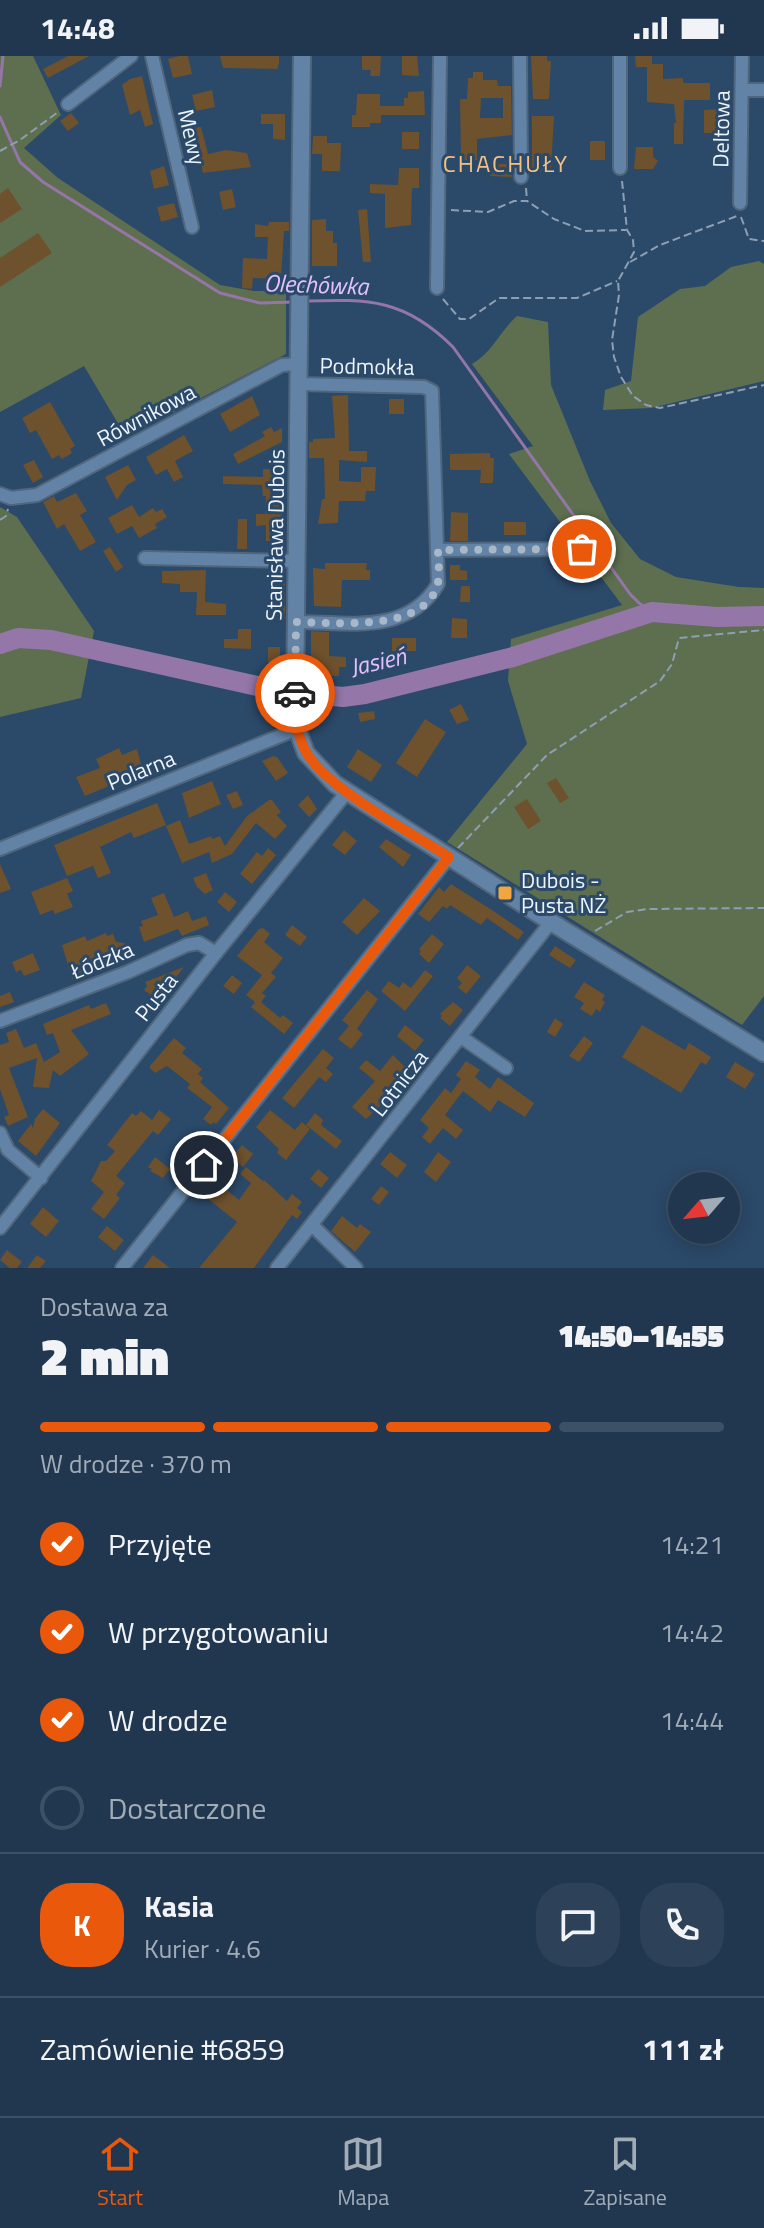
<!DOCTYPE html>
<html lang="pl">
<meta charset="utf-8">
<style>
:root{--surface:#20374f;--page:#2d4259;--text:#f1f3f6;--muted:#a2acb7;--line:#3d5166;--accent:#ea580c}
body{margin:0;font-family:"Titillium Web",sans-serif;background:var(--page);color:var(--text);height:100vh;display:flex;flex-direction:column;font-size:30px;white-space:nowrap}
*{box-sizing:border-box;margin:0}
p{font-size:26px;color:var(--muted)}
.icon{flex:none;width:44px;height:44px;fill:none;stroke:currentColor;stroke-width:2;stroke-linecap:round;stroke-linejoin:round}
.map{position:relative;height:1212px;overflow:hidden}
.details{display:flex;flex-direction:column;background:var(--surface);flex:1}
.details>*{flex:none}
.needle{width:52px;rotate:242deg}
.controls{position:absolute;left:668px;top:1116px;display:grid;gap:16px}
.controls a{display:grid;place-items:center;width:72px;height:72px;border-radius:50%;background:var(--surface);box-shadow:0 4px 20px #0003,0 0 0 2px var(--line);font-size:40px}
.pin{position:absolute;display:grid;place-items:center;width:68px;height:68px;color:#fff;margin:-34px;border:4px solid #fff;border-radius:50%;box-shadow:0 2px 8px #0007}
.courier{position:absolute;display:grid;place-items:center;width:80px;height:80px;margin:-40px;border:6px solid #ea580c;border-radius:50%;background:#fff;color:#222;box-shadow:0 2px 10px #0007}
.overview em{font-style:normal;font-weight:800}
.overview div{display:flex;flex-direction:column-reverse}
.overview{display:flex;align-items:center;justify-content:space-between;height:136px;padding:0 40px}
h1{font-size:52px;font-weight:800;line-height:60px}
.bar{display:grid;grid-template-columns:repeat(4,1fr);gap:12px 8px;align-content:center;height:96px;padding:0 40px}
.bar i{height:10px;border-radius:6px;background:var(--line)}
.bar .on{background:var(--accent)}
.bar p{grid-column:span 4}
.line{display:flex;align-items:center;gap:20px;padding:0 40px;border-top:2px solid var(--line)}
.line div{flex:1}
.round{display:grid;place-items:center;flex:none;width:84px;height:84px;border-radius:32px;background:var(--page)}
ol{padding:0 40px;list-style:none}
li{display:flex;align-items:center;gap:24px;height:88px}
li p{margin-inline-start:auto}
li .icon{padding:8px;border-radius:50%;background:var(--accent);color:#fff;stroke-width:4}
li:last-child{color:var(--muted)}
li i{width:44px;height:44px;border:4px solid var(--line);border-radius:50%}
.status{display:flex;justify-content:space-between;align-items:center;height:56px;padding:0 40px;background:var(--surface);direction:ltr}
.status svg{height:22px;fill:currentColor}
.tab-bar{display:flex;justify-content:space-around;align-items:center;height:112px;border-top:2px solid var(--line);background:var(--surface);font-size:22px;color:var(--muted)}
.tab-bar a{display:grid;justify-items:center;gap:4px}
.tab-bar .on{color:var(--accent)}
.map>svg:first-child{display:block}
.green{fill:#5e6f4f}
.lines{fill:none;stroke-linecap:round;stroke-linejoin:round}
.stream{stroke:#9476a9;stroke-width:3}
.river{stroke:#9476a9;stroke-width:20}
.building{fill:#6e512d;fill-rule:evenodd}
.minor-casing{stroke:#4f667d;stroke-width:16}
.tertiary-casing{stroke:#4f667d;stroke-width:20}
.path{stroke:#8c9fb3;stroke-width:2;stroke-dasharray:8 4;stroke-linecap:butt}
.minor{stroke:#6383a6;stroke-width:12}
.tertiary{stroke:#6383a6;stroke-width:16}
.done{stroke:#a9b8c9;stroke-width:8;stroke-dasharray:0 14.4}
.route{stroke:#ea580c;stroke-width:10}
.poi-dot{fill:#f1a640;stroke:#2b4969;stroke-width:3}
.labels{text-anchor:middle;stroke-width:6;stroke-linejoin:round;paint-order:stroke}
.street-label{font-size:22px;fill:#edf4fc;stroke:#2b4969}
.poi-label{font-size:22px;fill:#edf4fc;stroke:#2b4969;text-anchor:start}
.neighbourhood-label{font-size:24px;letter-spacing:2px;fill:#f5c082;stroke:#2b4969}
.water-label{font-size:24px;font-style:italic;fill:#e4c1fe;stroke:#2b4969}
</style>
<div class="status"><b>14:48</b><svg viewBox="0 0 49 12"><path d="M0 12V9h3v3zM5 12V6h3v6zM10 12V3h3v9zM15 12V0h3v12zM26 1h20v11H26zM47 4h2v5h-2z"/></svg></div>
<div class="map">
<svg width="764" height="1212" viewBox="0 0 764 1212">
<rect width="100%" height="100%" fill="#2b4969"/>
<!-- green -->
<g class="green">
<path d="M0,0H33L61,59L24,92L58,122L220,229L254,235H286V298L126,381L84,310L0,356Z"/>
<path d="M759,205L764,208V325L651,352L603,354L605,334L631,325L638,261L680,233L705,230L731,211Z"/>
<path d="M517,260L548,266L551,329L590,425L611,467L640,503L676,521L739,531L764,532V940L742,969L447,786L527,688L508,625L511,583L622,549L509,398L533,390L472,308C492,297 500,275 517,260Z"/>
<path d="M0,451L17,461L94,575L81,642L0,661Z"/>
</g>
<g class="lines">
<!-- stream -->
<g class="stream">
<path d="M0,30L3,0"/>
<path d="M0,61L20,106L43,126L220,237L260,247L294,246"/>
<path d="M306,245C369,243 405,243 453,291L630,538L639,547L652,556"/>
</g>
<!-- river -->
<path class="river" d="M0,588L18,582L51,584L280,635L343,641L365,638L513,601L652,556L717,561L764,560"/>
</g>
<!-- building -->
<g class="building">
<path d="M68,0H89L48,22L43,13Z"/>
<path d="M179,0H188L192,18L173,22L168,3Z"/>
<path d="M220,0H279V7L277,13L223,12Z"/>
<path d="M362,0H381L380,20H370L371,14H362Z"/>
<path d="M402,0H417L419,20L402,19Z"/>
<path d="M531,0H547V5H551L549,43H533Z"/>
<path d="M635,0H652V8H663V23L683,22V27H710V44H684L683,88H674V67H676L674,48L647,46V11H636Z"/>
<path d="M473,16H483V24H497L498,30H511L512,79L477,83V104L461,105L460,43H467L468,22H473ZM481,42H503V62H480Z"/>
<path d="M142,20L153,68L145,71L140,54L130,59L122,29L130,23Z"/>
<path d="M212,34L215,51L196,55L192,39Z"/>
<path d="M424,35L425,59H381V67H370V71H352V59H356L357,38H380V50H404V42H408V36Z"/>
<path d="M719,53V58H726L724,74L721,77H704V54Z"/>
<path d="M71,57L79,67L68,75L60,65Z"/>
<path d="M261,58H285V84L273,83V68H261Z"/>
<path d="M532,60H554L551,116L532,115Z"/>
<path d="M201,71L208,98L226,94L247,97L251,111L203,117L198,95L192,96L190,87L193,86L191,72Z"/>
<rect x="402" y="76" width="17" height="17"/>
<path d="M313,80H327V87H341L340,115H322V98H312Z"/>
<rect x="590" y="85" width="15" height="19"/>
<path d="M636,91H653V101L658,105L653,113H634Z"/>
<path d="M490,108H512V121L490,120Z"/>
<path d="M164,110L169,129L154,133L150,115Z"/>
<path d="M399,112H419V132H412L411,169L385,172V138L370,137V128L398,129Z"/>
<path d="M8,132L22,153L0,167V138Z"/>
<path d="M232,133L236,151L223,154L219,136Z"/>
<path d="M174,147L178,161L161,166L157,151Z"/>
<path d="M367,153L371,206H363L358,154Z"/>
<path d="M326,163V175H333V187H337V210H312V164Z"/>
<path d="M269,166H289V175H284L281,223L253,222L252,233L242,232L243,202L267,203L268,181H255V168L268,170Z"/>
<path d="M38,177L52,197L0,231V202Z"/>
<path d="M348,339L349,395H367V406L339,404V425L361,426V411H376L375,435H366L365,445H339L338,467L318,468L322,443H325L324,402H309V386H313V383L335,382L332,340Z"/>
<path d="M252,340L260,359L230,376L220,358Z"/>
<rect x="389" y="343" width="15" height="15"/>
<path d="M50,346L75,390L70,393L72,397L62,403L59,399L52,403L36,374L30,377L22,362Z"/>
<path d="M271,371L274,376L282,372V386L238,408L233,398L265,380L262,376Z"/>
<path d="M184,379L193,395L175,405L183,421L174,426L167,413L156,419L146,401Z"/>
<path d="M490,397V402H494L493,427H480L481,414H450V398Z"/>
<path d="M34,404L43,421L33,427L23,409Z"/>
<path d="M128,409L136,424L127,429L117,444L105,421Z"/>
<path d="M263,413H281L282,489H271L272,485H266V469L256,470V458H265L266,440H263L262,429L223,428V420L263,421Z"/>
<path d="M76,437L87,455L80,459L96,486L80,495L64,468L57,473L43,446L54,440L57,446Z"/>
<path d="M132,449L139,461L153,452L156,456L162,453L167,461L155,468L157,472L139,482L132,470L117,478L108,462Z"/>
<path d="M451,456L468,457V485H450Z"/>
<path d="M238,463H247V493H237Z"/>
<rect x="504" y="466" width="22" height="13"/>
<path d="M110,491L123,511L116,516L103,495Z"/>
<path d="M325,507H367L366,514H370V524H342L341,551L314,550L313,512L325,513Z"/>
<path d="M450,509H460V514L467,515V524H450Z"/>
<path d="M206,514L205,546L226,548V559H196L197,536H180V528L162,527V515Z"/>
<path d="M276,525H285V563H270V527Z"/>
<path d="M461,530H470V546H460Z"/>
<path d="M452,562L467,563V582H451Z"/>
<path d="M238,573H251V593L224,592V583H238Z"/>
<path d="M311,575L329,576V600L346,601V611H339V620H325L311,605Z"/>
<rect x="392" y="582" width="24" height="13"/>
<rect x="268" y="591" width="12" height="15"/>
<path d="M461,648L469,664L457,668L449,654Z"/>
<path d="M374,655L375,663L360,666L358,657Z"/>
<path d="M425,663L446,676L417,721L396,707Z"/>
<path d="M119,692L122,699L137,693L143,716L85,740L76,721L100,712L96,703Z"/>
<path d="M358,693L382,709L371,726L347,711Z"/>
<path d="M273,700L277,701L288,717L276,725L262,705Z"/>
<path d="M556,722L569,742L560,747L547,727Z"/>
<path d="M212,725L221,748L189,762L182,737Z"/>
<path d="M237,735L243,749L233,753L226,739Z"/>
<path d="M308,739L317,753L309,761L298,749Z"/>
<path d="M527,743L541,765L528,773L514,751Z"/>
<path d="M269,744H272L281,756L277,759L287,770L275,783L256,767L232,798L212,807L209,796L182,807L166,770L180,764L189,788L211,780L212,783L220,780L225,790L247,760Z"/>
<path d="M157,747L166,769L134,782L131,776L100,791L111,817L98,822L93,810L67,820L54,789Z"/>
<path d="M344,774L357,785L345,799L332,789Z"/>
<path d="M386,783L411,799L403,811L379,791Z"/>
<path d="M268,792L276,799L252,828L240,818L257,796L262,800Z"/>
<path d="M0,808L11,833L0,837Z"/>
<path d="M206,817L213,834L205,838L197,831L193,822Z"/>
<path d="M67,822L73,835L67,838L73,851L55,858L53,854L40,859L31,836Z"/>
<path d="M451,828L495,856L524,876L518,884L487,862L481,869L450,849L447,853L443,850L429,866L418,858L439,831L444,836Z"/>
<path d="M225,836L237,846L229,856L217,846Z"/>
<path d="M164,837L174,861L188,855L192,865L206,860L209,869L182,880L178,873L144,886L139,871L143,870L141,865L158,859L151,842Z"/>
<path d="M364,842L380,855L357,879L342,866Z"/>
<path d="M292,869L307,881L300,890L285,879Z"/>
<path d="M263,872L270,878L264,886L283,902L271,917L276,921L262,937L266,940L261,946L280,962L283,959L293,967L284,978L251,951L255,946L246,939L262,919L237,900L259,873Z"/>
<path d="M106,877L107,880L113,878L116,886L124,887L130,900L109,909L104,898L88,904L93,915L72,923L62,889L85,880L87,885Z"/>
<path d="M432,878L444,888L429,907L419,898L421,895L419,893Z"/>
<path d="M555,890L576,904L570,912L549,899Z"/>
<path d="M33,897L40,914L24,920L21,914L16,916L12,906Z"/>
<path d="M467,909L481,920L466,938L458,931L462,927L457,922Z"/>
<path d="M184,911L158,944L144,934L147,930L145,926Z"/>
<path d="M425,914L433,920L405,955L381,935L389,925L399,932L403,926L411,932Z"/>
<path d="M232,919L242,927L234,938L223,930Z"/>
<path d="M584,926L605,939L602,944L605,946L600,956L596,953L592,960L580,953L584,947L574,941Z"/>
<path d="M367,934L378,943L357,973L363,978L351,993L338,983L349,970L342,964Z"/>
<path d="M10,936L14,946L0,951V940Z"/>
<path d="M453,946L463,954L450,970L440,962L442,960L440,958Z"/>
<path d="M106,947L111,958L71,974L89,998L60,1020L53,1014L49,1032L33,1031L37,1002L9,1012L28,1061L8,1070L4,1061L9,1059L0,1033V989L9,986L6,977L16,973L24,992L36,987L44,1006L60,996L53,977L47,979L43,968L89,949L91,953Z"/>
<path d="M555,962L563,968L555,981L547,976Z"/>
<path d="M405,969L424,984L415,995L397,980Z"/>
<path d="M642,969L685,994L689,987L711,1001L706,1009L701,1006L681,1037L622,1001Z"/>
<path d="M584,980L593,987L579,1006L569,1000Z"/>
<path d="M174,982L186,992L182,997L202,1013L198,1018L203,1022L200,1026L229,1052L216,1068L214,1066L211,1069L203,1063L212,1051L187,1032L190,1028L167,1010L155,1017L149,1011Z"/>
<path d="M323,993L334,1002L326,1012L333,1018L326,1026L319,1021L294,1052L282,1042Z"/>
<path d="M393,999L406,1012L401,1018L402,1023L396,1024L384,1040L387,1043L366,1063L352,1051L375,1025L359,1012L366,1004L380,1015Z"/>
<path d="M466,1005L480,1014L475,1021L490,1033L498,1021L534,1047L525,1061L498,1044L490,1056L463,1035L445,1059L463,1074L456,1083L443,1072L430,1088L422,1081L429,1072L420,1064L445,1032L451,1037L461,1023L456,1019Z"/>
<path d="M735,1006L755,1018L745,1033L726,1021Z"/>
<path d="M43,1053L60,1067L36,1100L18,1085L31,1068L33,1072L35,1063Z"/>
<path d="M159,1054L171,1063L158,1079L153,1075L116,1120L125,1127L116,1139L120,1142L104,1163L91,1153L104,1136L91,1125L101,1105H106L115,1095L107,1089L132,1057L136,1060L141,1055L152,1064Z"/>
<path d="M270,1054L295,1074L302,1066L310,1073L286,1104L277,1097L279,1093L256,1071Z"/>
<path d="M315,1057L323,1064L321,1069L342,1085L336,1093L306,1069Z"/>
<path d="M242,1089L253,1098L243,1111L231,1102Z"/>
<path d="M390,1096L407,1109L397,1122L380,1108Z"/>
<path d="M438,1096L451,1106L436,1126L424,1116Z"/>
<path d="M155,1101L170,1113L163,1122L150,1115L152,1113L148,1111Z"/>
<path d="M246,1111L263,1125L264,1124L287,1145L292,1138L302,1146L297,1152L302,1156L297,1163L292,1159L254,1212H199L237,1166L202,1138L214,1124L239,1144L251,1127L240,1118Z"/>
<path d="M318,1113L329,1122L321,1132L310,1123Z"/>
<path d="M381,1130L389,1136L379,1149L371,1143Z"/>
<path d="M43,1151L59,1165L46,1181L30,1168Z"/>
<path d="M342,1160L357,1172L360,1168L371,1176L355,1196L331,1175Z"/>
<path d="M107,1170L124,1184L115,1195L98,1181Z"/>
<path d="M7,1194L22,1206L17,1212H10L0,1204Z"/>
<path d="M37,1199L46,1205L40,1212H27Z"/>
<path d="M153,1199L170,1212H143Z"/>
</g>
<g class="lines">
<!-- minor casing -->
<g class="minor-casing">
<g id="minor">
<path d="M152,0L192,171"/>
<path d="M520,0L521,121"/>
<path d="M620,0V112"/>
<path d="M742,34H764"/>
<path d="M68,48L131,0"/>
<path d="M740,147L742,0"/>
<path d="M437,232L440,0"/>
<path d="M0,438L11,442L37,439L282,309L299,308"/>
<path d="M438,494L582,493"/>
<path d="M145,502L297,505"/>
<path d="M296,566C347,566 407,580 438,528L432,335L424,331L299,328"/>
<path d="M0,793L297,673"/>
<path d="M0,965L128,916L187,889L199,887L216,897"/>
<path d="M461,981L506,1012"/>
<path d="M0,1077L8,1094L41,1122"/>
<path d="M312,1169L356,1212"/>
<path d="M0,1172L216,897L347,736"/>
<path d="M122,1212L449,801"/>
<path d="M277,1212L551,866"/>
</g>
</g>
<!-- tertiary casing -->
<g class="tertiary-casing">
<path id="tertiary" d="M302,0L295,649L297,673L306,697L335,728L551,866L764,997"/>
</g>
<!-- path -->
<g class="path">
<path d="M0,95L20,84L58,56"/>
<path d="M622,125L627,174L633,184L634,196L618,225L619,239L612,284L614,301L621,321L633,340L646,349L660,352L764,329"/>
<path d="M526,132L527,145"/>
<path d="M451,154L488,156L514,145H527L554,163L585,175L626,174"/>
<path d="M741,161L749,183L764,185"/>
<path d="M630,206L660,189L737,160"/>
<path d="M443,243L460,263H469L499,242H577L617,225"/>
<path d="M0,464L6,460L8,453"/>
<path d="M458,792L547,699L660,625L672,608L679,582L764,574"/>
<path d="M595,875L627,856L648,853L764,852"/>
</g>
<!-- minor -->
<use href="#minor" class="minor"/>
<!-- tertiary -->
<use href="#tertiary" class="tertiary"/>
</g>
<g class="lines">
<!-- done -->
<path class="done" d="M295,637L296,566C333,566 428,578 438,526C440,516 438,504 438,494L582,493"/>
<!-- route -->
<path class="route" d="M204,1109L449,801C412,777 327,733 306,696C296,678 295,657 295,637"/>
</g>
<!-- markers -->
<rect class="poi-dot" x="497" y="829" width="16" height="16" rx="4"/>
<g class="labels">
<!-- street labels -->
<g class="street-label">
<text transform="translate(721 73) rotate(-89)" y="8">Deltowa</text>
<text transform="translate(192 81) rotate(77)" y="8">Mewy</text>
<text transform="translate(367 310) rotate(1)" y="8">Podmokła</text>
<text transform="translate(146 359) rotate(-28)" y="8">Równikowa</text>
<text transform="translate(275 479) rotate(-89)" y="8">Stanisława Dubois</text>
<text transform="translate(141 714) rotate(-22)" y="8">Polarna</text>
<text transform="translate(102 904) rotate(-22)" y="8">Łódzka</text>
<text transform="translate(156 941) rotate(-52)" y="8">Pusta</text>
<text transform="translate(399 1027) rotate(-52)" y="8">Lotnicza</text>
</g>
<!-- poi labels -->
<g class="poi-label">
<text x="521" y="832">Dubois -<tspan x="521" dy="25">Pusta NŻ</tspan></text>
</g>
<!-- neighbourhood labels -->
<g class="neighbourhood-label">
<text x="506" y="116">CHACHUŁY</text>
</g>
<!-- water labels -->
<g class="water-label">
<text transform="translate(316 229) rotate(2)" y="8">Olechówka</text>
<text transform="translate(378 606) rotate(-13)" y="8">Jasień</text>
</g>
</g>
</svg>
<div class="controls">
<a><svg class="needle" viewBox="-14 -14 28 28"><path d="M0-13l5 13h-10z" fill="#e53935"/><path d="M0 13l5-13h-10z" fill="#a2acb7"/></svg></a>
</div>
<div class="pin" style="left:582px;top:493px;background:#ea580c"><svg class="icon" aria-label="bag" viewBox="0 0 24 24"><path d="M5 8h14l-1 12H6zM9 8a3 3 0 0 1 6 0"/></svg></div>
<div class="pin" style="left:204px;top:1109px;background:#1f2937"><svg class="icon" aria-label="home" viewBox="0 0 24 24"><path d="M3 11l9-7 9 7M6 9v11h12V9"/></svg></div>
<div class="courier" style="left:295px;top:637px"><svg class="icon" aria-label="car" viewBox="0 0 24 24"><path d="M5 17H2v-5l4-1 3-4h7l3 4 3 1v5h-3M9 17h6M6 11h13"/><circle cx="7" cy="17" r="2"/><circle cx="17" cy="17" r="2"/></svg></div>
</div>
<section class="details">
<div class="overview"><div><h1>2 min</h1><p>Dostawa za</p></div><em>14:50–14:55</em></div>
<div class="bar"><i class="on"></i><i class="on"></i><i class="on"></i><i></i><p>W drodze · 370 m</p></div>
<ol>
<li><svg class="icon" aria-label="check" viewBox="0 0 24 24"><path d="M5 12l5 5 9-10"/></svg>Przyjęte<p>14:21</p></li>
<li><svg class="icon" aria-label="check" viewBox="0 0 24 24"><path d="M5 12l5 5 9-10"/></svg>W przygotowaniu<p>14:42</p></li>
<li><svg class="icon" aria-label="check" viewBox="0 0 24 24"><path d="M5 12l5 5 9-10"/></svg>W drodze<p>14:44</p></li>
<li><i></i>Dostarczone</li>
</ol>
<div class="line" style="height:144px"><b class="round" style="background:var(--accent);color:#fff">K</b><div><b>Kasia</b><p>Kurier · 4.6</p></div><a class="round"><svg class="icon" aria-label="chat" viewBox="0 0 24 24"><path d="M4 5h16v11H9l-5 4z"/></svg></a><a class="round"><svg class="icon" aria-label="phone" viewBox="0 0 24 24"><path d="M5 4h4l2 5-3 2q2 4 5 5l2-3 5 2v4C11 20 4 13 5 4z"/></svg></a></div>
<div class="line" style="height:104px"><div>Zamówienie #6859</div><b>111 zł</b></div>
</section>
<nav class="tab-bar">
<a class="on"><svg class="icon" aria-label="home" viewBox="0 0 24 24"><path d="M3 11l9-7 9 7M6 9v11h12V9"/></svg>Start</a>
<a><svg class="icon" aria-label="map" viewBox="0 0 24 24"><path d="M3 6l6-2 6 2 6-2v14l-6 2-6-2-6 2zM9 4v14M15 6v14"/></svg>Mapa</a>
<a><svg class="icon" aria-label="saved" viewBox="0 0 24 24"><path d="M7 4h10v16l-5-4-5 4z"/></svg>Zapisane</a>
</nav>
